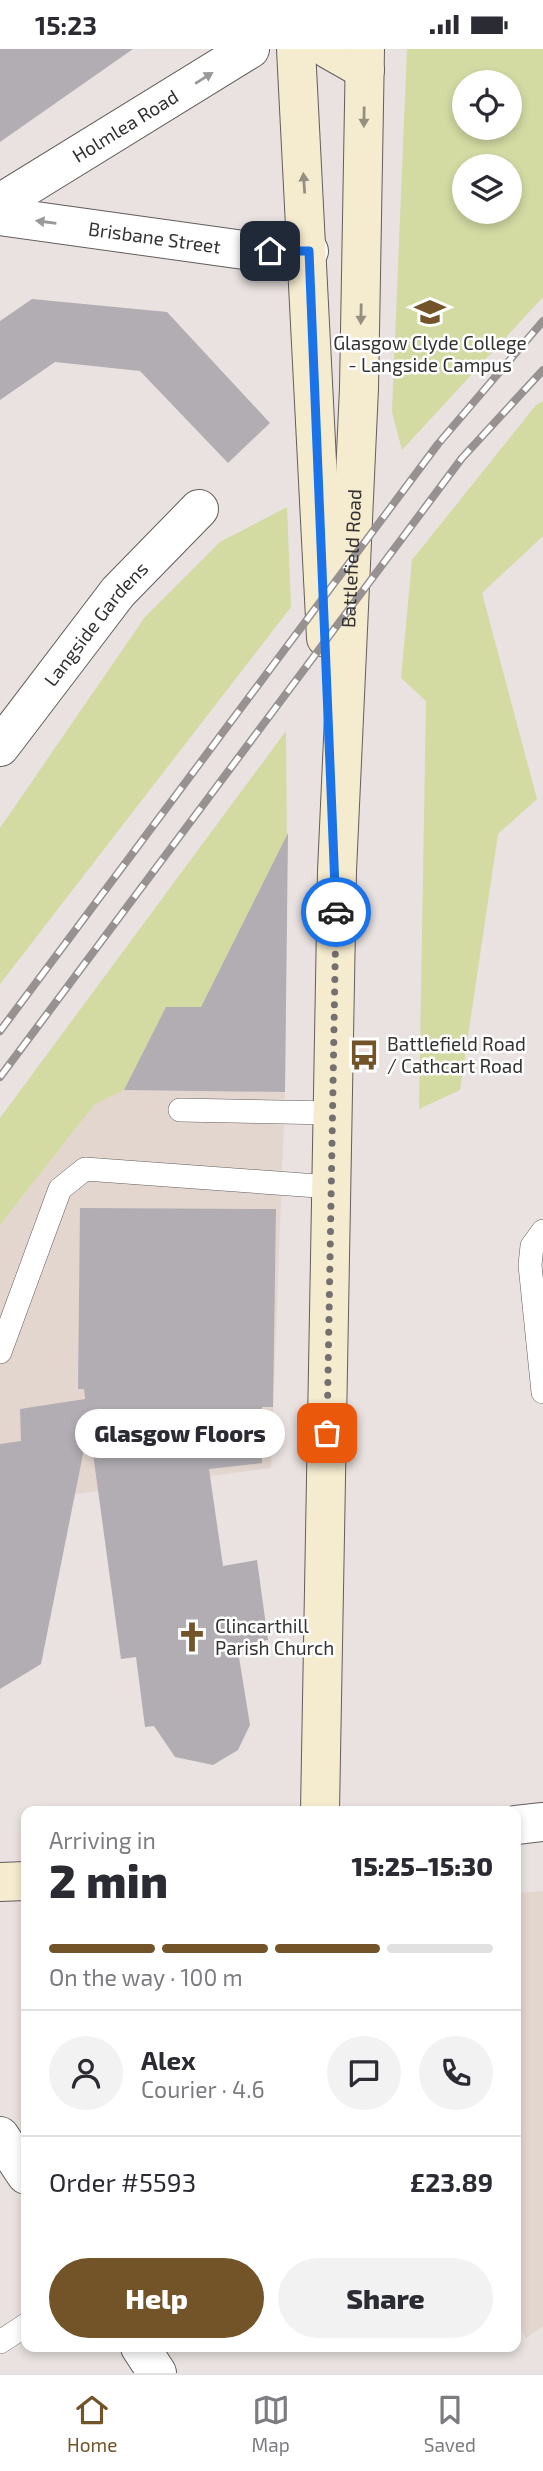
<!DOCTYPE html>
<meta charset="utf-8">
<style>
:root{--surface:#fff;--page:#f2f2f3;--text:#2b2b33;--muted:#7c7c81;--line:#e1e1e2;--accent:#735429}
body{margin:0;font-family:"Exo 2",sans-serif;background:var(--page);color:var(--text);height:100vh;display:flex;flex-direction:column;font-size:26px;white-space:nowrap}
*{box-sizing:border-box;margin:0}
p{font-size:23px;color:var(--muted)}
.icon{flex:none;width:38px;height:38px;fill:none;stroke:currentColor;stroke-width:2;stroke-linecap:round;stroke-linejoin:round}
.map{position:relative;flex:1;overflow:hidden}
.side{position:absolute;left:21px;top:1757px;width:500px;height:546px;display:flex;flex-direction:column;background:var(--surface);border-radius:14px;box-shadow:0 4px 10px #0003}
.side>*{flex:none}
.fabs{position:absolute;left:452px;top:21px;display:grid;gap:14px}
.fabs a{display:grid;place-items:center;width:70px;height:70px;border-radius:50%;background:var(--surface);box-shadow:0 4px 10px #0003;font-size:35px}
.pin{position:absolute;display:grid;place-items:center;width:60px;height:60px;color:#fff;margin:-30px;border-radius:14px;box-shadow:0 4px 10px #0006}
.courier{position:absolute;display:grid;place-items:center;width:70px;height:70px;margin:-35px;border:5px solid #1a73e8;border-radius:50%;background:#fff;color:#222;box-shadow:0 2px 9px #0007}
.bubble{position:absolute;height:49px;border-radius:24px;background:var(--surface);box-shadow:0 4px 10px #0003;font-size:23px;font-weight:800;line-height:49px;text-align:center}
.overview em{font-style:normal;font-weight:800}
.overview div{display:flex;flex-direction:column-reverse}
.overview{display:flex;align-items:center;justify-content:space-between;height:119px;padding:0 28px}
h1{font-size:46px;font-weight:800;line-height:52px}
.bar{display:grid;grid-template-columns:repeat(4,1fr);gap:10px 7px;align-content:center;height:84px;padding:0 28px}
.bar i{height:9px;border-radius:5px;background:var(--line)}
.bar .selected{background:var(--accent)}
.bar p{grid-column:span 4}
.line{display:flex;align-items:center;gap:18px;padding:0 28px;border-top:2px solid var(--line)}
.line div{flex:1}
.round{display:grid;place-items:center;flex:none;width:74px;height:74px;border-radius:37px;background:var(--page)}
.cta{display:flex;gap:14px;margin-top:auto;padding:14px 28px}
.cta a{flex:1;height:80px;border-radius:42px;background:var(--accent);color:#fff;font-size:28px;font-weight:800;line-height:80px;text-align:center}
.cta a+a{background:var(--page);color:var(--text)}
.status{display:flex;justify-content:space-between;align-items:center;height:49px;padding:0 35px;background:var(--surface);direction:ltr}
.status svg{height:19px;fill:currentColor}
.menu{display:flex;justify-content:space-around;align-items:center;height:98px;border-top:2px solid var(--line);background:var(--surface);font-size:19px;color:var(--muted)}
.menu a{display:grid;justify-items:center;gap:4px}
.menu .selected{color:var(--accent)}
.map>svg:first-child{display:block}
.built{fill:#e3d6cf}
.green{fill:#d3daa2;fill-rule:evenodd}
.building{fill:#b1adb2}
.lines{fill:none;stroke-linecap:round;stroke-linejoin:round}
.service-casing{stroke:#635d5b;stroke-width:24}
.minor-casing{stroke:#635d5b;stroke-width:40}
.tertiary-casing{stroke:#635d5b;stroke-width:40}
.secondary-casing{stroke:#635d5b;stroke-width:40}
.service{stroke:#fff;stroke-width:23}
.minor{stroke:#fff;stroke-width:38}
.tertiary{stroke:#fff;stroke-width:38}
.secondary{stroke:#f5ebcf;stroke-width:38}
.rail-casing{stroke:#979291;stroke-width:8}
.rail{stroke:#fff;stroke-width:5;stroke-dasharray:16;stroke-linecap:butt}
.oneway{fill:#9a9998}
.oneway2{fill:#958f80}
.done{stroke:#74706f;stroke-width:7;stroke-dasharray:0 12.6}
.route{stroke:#1a73e8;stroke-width:9}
.labels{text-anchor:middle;stroke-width:5;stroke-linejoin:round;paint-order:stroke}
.street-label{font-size:19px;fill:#353332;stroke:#fff}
.poi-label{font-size:19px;fill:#353332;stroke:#fff;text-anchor:start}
</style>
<div class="status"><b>15:23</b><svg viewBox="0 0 49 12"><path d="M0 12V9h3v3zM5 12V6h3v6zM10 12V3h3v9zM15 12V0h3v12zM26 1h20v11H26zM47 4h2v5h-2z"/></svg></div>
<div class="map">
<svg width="543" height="2324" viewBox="0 0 543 2324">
<rect width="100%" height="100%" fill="#e9e2e0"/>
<!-- built -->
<g class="built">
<path d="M276,808H287L285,1043L271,1419L0,1455V1176L94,1056L124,1041L166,958H201Z"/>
<path d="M543,1842V2277L526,2289L516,2272V1844Z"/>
</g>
<!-- green -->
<g class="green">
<path d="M407,0H543V248L402,401L392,363ZM509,33V79H464V33ZM509,117V163H464V117Z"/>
<path d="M543,352V487L482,544L537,750L498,785L460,1041L419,1060L426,652L401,629L412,511L536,356Z"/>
<path d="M287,458L291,558L0,935V779L145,568L220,493Z"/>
<path d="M286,682L287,808H276L201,958H166L124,1041L94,1056L0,1176V1069Z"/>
</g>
<!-- building -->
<g class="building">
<path d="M0,0H133L0,93Z"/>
<path d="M32,250L167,263L270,374L228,414L140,322L55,313L0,351V272Z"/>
<path d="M288,784L285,1043L124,1041L166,958H201Z"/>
<path d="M80,1159L276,1160L273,1358H262V1414L209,1420L223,1517L257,1511L268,1591L237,1596L250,1676L238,1701L213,1716L175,1708L154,1677L145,1678L136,1608L121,1610L89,1375L41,1615L0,1640V1395L21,1392L20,1360L85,1350L84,1340H78Z"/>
</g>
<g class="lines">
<!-- service casing -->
<g class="service-casing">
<g id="service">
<path d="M180,1061L333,1064"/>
<path d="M543,1182L532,1197L530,1216L543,1343"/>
<path d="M0,1303L60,1140L85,1120L331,1138"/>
<path d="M0,2293L26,2276"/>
</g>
</g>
<!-- minor casing -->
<g class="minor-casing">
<g id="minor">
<path id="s1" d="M0,698L118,543L199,460"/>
<path d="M0,2087L26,2126"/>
<path d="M140,2298L157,2324"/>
</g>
</g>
<!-- tertiary casing -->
<g class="tertiary-casing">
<g id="tertiary">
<path id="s2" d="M0,154L250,0"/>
<path id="s3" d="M0,167L251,202H309"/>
<path d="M516,1776L543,1773"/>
</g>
</g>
<!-- secondary casing -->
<g class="secondary-casing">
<g id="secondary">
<path d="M296,0L326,589"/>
<path d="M328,0L365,21"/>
<path id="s4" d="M320,1762L337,822L359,339L365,0"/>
<path d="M0,1833L26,1832"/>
</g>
</g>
<!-- service -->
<use href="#service" class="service"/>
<!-- minor -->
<use href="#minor" class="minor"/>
<!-- tertiary -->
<use href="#tertiary" class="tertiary"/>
<!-- secondary -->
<use href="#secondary" class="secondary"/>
<!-- rail casing -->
<g class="rail-casing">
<g id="rail">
<path d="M0,982L438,395L543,272"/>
<path d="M0,1028L462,409L543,321"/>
</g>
</g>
<!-- rail -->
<use href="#rail" class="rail"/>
</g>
<!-- one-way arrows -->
<defs><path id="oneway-solid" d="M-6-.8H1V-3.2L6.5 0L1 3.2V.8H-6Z" transform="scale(1.75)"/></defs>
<g class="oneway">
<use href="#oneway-solid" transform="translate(204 29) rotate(-32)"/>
<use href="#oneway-solid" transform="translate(46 173) rotate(-172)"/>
</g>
<g class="oneway2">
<use href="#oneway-solid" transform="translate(364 68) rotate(91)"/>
<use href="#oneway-solid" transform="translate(304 134) rotate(-94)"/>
<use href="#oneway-solid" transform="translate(361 265) rotate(91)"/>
</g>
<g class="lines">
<!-- done -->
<path class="done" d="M327,1384L336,863"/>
<!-- route -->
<path class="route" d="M270,202H309L336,863"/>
</g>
<!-- icons -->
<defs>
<g id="university-bare" transform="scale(2.415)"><path d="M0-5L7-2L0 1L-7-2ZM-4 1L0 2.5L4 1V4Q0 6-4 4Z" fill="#735429" stroke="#fff" stroke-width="2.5" paint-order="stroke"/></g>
<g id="bus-bare" transform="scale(2.415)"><path d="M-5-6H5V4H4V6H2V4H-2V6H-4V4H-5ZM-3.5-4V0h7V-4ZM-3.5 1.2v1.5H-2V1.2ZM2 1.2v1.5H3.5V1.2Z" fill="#735429" stroke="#fff" stroke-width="2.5" paint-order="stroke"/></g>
<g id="church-bare" transform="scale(2.415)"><path d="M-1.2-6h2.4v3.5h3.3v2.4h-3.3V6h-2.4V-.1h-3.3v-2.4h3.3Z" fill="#735429" stroke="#fff" stroke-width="2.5" paint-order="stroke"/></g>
</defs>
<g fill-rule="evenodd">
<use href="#university-bare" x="430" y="263"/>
<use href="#bus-bare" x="364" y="1006"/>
<use href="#church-bare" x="192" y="1588"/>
</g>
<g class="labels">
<!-- street labels -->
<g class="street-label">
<text dy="7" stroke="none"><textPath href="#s2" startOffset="147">Holmlea Road</textPath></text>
<text dy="7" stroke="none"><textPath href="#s3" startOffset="156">Brisbane Street</textPath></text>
<text dy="7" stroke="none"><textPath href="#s4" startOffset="1253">Battlefield Road</textPath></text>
<text dy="7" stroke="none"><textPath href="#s1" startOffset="156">Langside Gardens</textPath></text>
</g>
<!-- poi labels -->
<g class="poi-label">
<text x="430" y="301" text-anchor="middle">Glasgow Clyde College<tspan x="430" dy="22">- Langside Campus</tspan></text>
<text x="387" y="1002">Battlefield Road<tspan x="387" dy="22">/ Cathcart Road</tspan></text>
<text x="215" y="1584">Clincarthill<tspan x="215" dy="22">Parish Church</tspan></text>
</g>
</g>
</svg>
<div class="fabs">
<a><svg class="icon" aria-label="locate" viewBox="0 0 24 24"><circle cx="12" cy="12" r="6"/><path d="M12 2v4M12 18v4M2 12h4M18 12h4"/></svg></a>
<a><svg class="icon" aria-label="layers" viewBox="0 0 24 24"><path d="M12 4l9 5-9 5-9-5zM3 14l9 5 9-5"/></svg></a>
</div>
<div class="pin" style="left:327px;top:1384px;background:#ea580c"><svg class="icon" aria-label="bag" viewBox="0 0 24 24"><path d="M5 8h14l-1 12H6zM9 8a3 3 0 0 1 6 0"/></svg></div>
<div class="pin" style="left:270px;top:202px;background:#1f2937"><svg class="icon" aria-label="home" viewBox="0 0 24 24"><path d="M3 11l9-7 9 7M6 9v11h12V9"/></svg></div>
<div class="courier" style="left:336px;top:863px"><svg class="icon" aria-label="car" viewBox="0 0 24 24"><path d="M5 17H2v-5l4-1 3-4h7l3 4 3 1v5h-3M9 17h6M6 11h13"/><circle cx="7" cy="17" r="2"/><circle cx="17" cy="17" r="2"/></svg></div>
<div class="bubble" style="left:75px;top:1360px;width:210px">Glasgow Floors</div>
<section class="side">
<div class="overview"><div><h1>2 min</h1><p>Arriving in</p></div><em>15:25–15:30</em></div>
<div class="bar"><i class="selected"></i><i class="selected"></i><i class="selected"></i><i></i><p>On the way · 100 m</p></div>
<div class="line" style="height:126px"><a class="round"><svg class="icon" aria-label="person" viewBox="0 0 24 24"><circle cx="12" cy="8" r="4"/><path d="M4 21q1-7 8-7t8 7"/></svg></a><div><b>Alex</b><p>Courier · 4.6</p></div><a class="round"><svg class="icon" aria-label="chat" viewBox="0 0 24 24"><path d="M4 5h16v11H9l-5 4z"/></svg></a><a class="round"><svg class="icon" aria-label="phone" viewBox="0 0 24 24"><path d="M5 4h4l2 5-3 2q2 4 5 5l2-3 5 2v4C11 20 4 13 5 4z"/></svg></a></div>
<div class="line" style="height:91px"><div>Order #5593</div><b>£23.89</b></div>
<div class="cta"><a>Help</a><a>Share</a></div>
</section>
</div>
<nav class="menu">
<a class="selected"><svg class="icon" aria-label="home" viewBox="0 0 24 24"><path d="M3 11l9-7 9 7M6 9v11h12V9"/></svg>Home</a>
<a><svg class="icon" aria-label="map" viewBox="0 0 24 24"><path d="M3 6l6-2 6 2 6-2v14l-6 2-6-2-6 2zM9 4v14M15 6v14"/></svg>Map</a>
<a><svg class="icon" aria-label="saved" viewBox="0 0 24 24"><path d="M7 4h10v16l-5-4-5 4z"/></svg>Saved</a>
</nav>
